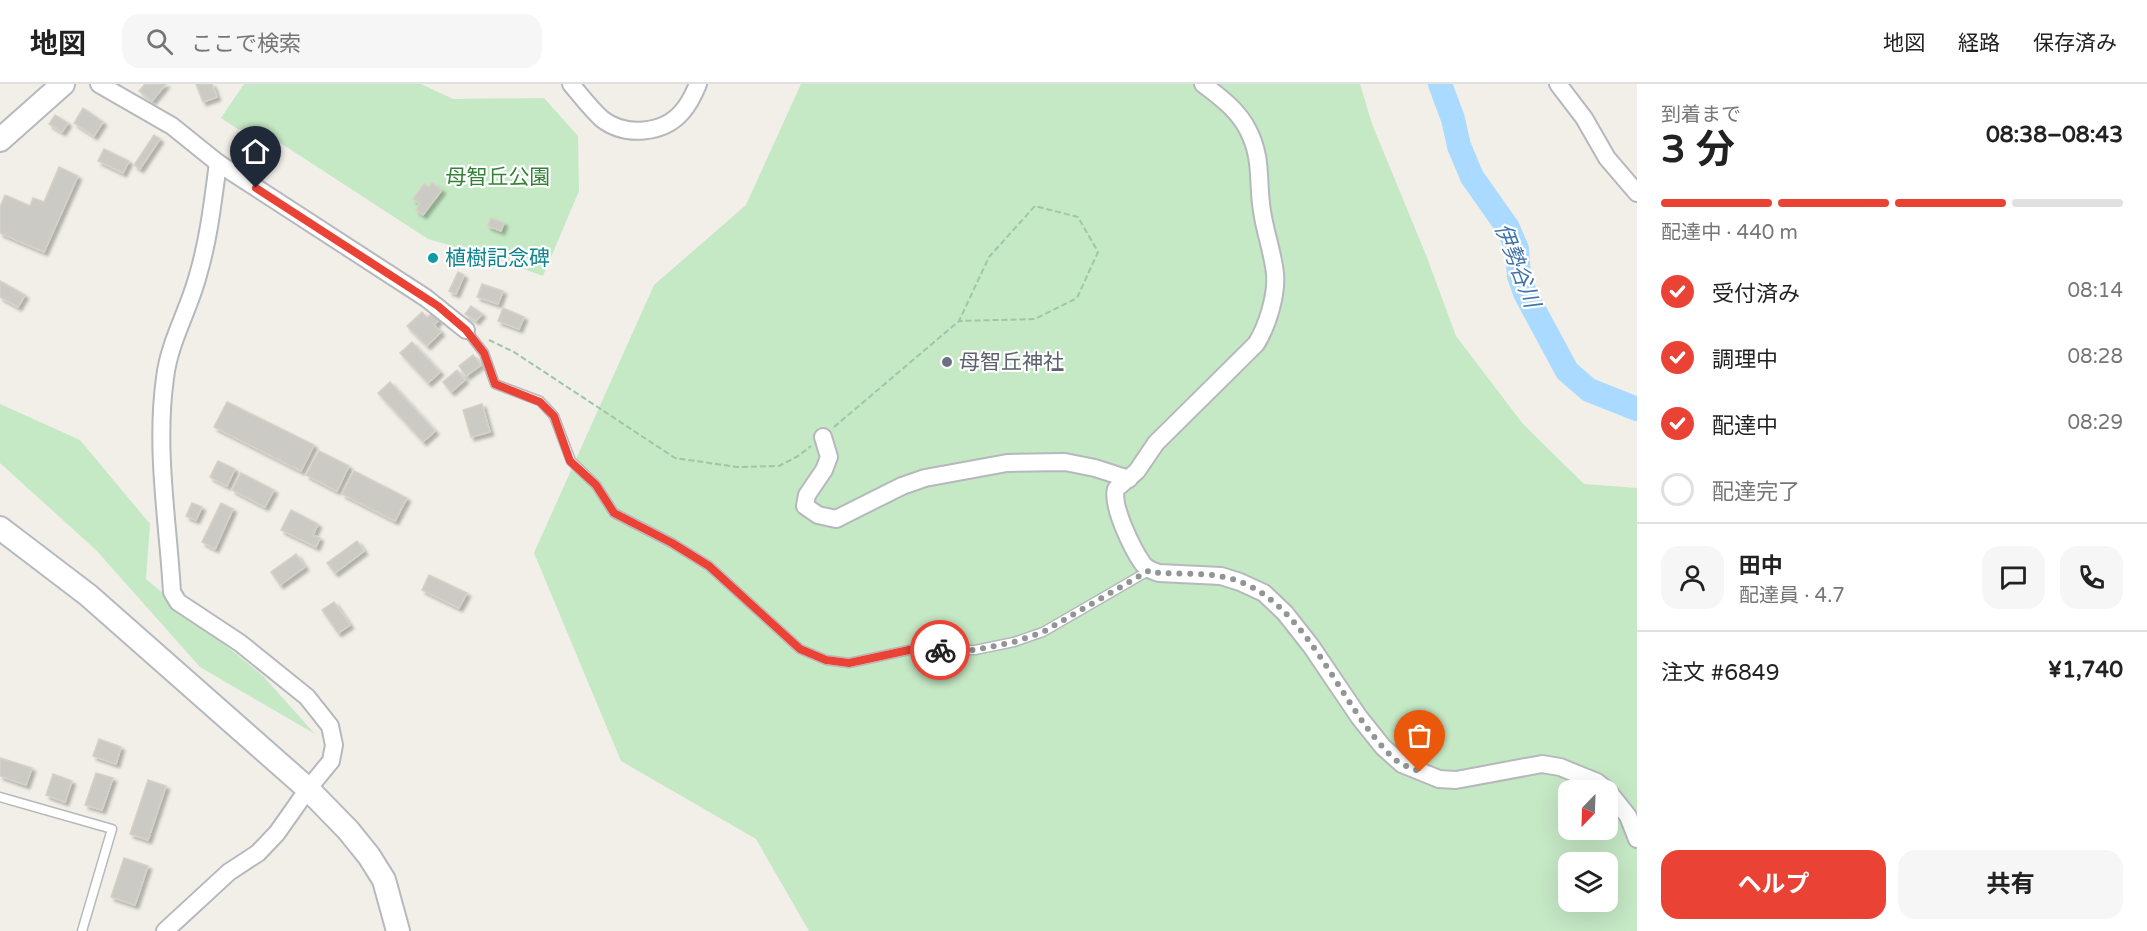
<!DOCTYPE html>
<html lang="ja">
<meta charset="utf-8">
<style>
:root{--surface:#fff;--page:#f6f6f6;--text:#222;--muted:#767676;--line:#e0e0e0;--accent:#ea4335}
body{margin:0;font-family:"Varela Round","Noto Sans JP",sans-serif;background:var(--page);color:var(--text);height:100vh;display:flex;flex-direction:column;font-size:22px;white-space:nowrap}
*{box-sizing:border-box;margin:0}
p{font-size:20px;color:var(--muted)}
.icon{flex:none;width:33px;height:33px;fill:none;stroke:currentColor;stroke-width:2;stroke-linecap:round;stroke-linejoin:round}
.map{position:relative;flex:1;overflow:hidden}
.drawer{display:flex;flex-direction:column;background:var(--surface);width:510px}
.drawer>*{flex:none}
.needle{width:39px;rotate:203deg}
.fabs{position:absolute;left:1558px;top:696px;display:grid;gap:12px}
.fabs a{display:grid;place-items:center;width:60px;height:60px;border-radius:12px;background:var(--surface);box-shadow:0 6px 24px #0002;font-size:30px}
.pin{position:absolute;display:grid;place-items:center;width:51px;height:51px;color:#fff;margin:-62px -26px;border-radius:50% 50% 50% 0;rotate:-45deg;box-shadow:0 0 6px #0007}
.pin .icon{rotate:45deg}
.courier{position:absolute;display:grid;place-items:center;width:60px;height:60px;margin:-30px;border:4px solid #ea4335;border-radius:50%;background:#fff;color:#222;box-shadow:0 2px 8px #0007}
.summary em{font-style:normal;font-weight:700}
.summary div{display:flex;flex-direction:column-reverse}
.summary{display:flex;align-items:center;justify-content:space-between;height:102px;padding:0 24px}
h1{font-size:39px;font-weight:700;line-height:45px}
.bar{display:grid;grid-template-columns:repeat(4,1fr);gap:9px 6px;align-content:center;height:72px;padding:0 24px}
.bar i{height:8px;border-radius:4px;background:var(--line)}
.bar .current{background:var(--accent)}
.bar p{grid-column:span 4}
.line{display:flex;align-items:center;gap:15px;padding:0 24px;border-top:2px solid var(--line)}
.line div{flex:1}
.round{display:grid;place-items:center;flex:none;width:63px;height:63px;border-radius:18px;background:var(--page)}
ol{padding:0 24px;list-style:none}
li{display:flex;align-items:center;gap:18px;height:66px}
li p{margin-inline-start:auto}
li .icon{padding:6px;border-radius:50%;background:var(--accent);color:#fff;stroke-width:4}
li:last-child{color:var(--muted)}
li i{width:33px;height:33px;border:3px solid var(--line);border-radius:50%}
.cta{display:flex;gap:12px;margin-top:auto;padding:12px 24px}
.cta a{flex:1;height:69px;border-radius:18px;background:var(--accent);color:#fff;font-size:24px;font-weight:700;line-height:69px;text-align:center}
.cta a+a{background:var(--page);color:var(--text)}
header{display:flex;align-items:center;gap:36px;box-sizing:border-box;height:84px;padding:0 30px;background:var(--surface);border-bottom:2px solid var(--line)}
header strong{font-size:28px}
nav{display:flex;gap:33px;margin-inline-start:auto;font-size:21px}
.search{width:420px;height:54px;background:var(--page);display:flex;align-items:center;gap:15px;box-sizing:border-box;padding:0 21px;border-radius:18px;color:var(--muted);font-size:22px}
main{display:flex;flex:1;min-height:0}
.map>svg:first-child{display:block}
.green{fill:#c5e8c5;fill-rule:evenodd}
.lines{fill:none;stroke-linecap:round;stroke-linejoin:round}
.river{stroke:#aadaff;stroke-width:24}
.building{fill:#cccac5;stroke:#d6d1c6;stroke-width:1.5;filter:url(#shadow)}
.lane-casing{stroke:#b5b8bc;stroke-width:11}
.street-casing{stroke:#b5b8bc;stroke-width:20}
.secondary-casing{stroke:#b6babf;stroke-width:26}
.path{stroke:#9cc7a9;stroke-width:2;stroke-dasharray:6 3;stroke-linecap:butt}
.lane{stroke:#fff;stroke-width:8}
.street{stroke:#fff;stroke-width:16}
.secondary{stroke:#fff;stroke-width:22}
.done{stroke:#929495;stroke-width:6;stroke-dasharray:0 10.8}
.route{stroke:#ea4335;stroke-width:8}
.culture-dot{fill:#0f9aa8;stroke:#fff;stroke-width:2}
.worship-dot{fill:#6b7280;stroke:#fff;stroke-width:2}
.labels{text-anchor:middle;stroke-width:4.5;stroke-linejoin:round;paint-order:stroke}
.park-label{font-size:21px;fill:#348238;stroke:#fff}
.culture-label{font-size:21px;fill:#0d838f;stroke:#fff;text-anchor:start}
.worship-label{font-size:21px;fill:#5b616d;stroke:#fff;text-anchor:start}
.water-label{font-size:22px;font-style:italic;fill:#4174aa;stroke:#fff}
</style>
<header>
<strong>地図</strong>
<div class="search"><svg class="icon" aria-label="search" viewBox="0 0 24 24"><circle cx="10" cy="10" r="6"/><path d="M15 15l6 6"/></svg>ここで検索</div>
<nav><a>地図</a><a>経路</a><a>保存済み</a></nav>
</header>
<main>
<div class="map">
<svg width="1637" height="847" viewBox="0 0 1637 847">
<defs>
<filter id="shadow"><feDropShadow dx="3.5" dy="3.5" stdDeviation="1.5" flood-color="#0004"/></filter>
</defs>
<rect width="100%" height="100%" fill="#f1efe8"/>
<!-- green -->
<g class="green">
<path d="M244,0H421L453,15L544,14L578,52L579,107L543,192L491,173L428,155L259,45H238L221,34Z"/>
<path d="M801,0H1360L1372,40L1426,171L1456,252L1523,340L1584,400L1637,404V847H809L756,755L621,677L534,469L654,201L746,121ZM1569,706H1608V746H1569ZM1569,778H1608V818H1569Z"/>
<path d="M0,320L80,356L150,440L146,495L263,592L315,650L200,583L96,466L0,379Z"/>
</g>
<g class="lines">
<!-- river -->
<path class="river" d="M1440,0L1453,35L1459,62L1472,93L1508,144L1517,165L1519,192L1525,209L1567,287L1589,306L1637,325"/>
</g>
<!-- building -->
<g class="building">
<path d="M145,0H166L152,17L139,7Z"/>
<path d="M196,0H212L217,13L203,18Z"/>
<path d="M83,24L103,38L94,52L74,39Z"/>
<path d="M55,31L68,39L62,48L49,40Z"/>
<path d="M154,51L160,55L140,85L134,81Z"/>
<path d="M104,65L129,77L123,89L98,77Z"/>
<path d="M59,83L78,92L44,168L0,149V123L5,111L30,122L33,114L44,118Z"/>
<path d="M432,99L442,106L423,131L416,126L420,120L413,115L424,100L429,103Z"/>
<path d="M491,134L504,139L501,147L488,142Z"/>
<path d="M458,188L464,191L456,210L449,207Z"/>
<path d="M0,197L25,211L18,223L0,213Z"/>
<path d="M482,200L503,207L498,220L477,213Z"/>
<path d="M471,222L482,230L476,237L465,230Z"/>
<path d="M503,224L524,233L519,245L498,237Z"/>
<path d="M422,228L427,234L432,229L439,236L434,241L441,248L427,262L407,242Z"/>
<path d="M412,258L440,288L428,299L400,269Z"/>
<path d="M473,271L481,281L466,292L459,282Z"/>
<path d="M457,286L465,296L451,308L443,298Z"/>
<path d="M390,298L435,347L423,358L378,309Z"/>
<path d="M227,318L314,361L301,387L214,343Z"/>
<path d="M482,320L490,348L471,353L463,326Z"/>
<path d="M319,367L349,382L337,407L306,391Z"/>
<path d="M218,377L235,385L227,402L210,393Z"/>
<path d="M354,387L407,414L395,437L342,410Z"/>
<path d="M241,389L274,406L265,423L232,406Z"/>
<path d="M192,419L202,423L196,436L186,432Z"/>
<path d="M221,419L233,425L215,465L202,458Z"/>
<path d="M291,426L318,440L313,451L320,454L316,463L281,446Z"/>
<path d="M357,457L364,467L335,489L327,479Z"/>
<path d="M296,470L305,483L280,501L271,488Z"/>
<path d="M429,491L467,509L459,524L422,506Z"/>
<path d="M334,518L350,541L338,549L322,526Z"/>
<path d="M99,655L121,663L116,680L93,672Z"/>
<path d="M0,674L32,684L26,701L0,692Z"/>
<path d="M96,689L113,694L102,726L85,721Z"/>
<path d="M53,690L72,697L65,718L46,711Z"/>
<path d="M148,696L166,702L148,756L130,750Z"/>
<path d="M124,774L148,782L135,821L111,813Z"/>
</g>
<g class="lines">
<!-- lane casing -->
<g class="lane-casing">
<g id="lane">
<path d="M466,246L484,269L495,300L540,317L554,332L571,377L596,401L614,429L672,459L709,482L800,565L826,576L849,579L909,566H975L1014,558L1043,548L1150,486"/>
<path d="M0,713L112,745L82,847"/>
</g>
</g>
<!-- street casing -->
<g class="street-casing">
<g id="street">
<path d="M99,0L172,42L218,79L426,214L466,246"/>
<path d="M571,0C581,12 591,25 602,35C625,53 663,50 682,28C689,20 694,10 698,0"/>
<path d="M1203,0C1220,13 1238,26 1248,46C1263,75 1257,97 1262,127C1265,148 1273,169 1275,190C1277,211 1267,243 1256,260L1156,359L1137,387L1116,405C1111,422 1133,466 1143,480C1148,486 1153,487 1159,489L1221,492L1240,498L1264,509L1285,529L1311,562L1359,633L1383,663L1402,680L1439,695L1456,696L1542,680L1560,683L1597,698L1607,706"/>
<path d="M1558,0L1584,34L1607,74L1637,109"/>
<path d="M823,353L829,373L824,386L807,411L805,422L818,431L836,435L902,402L925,394L1007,379L1065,378L1095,384L1129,395"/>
<path d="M1608,707L1628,732L1637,755"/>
<path d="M165,847L229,788L258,769L277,749L308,705L331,677L334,661L330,642L307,613L240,559L178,518L172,508C168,438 155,365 165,294C169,258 189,226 198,191C209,154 213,116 218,79"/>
</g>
</g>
<!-- secondary casing -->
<g class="secondary-casing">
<g id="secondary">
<path d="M0,56L63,0"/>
<path d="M0,444L88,511L308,705L348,746L369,772L384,796L398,847"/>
</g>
</g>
<!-- path -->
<g class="path">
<path d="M489,256L514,268L675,374L737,383L779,382L798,372L811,362"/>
<path d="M834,343L959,237L989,173L1035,122L1078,133L1098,168L1077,214L1035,235L959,237"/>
</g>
<!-- lane -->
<use href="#lane" class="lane"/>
<!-- street -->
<use href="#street" class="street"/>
<!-- secondary -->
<use href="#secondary" class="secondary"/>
</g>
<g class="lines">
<!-- done -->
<path class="done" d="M940,566H975L1014,558L1043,548L1150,486L1159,489C1186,490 1216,488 1241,498C1299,521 1332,597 1368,645C1378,657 1389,673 1403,681C1409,683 1415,685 1420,688"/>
<!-- route -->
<path class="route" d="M256,104L438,222L466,246L484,269L495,300L540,318L554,332L570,377L596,401L614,429L672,459L709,482L800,565L826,576L849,579L909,566H940"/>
</g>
<!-- markers -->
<circle class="culture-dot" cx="433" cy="174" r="6"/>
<circle class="worship-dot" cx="947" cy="278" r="6"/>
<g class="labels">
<!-- park labels -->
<g class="park-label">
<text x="498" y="100">母智丘公園</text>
</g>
<!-- culture labels -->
<g class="culture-label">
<text x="445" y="181">植樹記念碑</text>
</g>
<!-- worship labels -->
<g class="worship-label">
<text x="959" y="285">母智丘神社</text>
</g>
<!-- water labels -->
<g class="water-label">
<text transform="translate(1518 181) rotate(69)" y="8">伊勢谷川</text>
</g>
</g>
</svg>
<div class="fabs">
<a><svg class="needle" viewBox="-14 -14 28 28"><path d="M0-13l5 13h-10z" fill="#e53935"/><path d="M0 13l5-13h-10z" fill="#767676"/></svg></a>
<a><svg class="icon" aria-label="layers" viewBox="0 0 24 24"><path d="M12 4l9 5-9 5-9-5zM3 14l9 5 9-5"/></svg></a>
</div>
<div class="pin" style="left:1420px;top:688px;background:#ea580c"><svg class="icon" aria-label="bag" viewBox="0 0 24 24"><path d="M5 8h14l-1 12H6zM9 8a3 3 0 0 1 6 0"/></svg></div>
<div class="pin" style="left:256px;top:104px;background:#1f2937"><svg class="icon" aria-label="home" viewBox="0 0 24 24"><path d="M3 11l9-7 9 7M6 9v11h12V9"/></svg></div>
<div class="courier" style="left:940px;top:566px"><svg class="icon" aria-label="bike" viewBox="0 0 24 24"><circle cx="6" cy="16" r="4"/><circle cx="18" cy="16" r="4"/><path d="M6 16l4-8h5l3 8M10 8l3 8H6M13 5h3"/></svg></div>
</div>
<section class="drawer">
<div class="summary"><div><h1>3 分</h1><p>到着まで</p></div><em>08:38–08:43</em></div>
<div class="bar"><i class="current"></i><i class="current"></i><i class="current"></i><i></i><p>配達中 · 440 m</p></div>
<ol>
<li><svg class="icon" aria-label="check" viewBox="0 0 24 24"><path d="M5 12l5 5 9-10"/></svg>受付済み<p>08:14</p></li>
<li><svg class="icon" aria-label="check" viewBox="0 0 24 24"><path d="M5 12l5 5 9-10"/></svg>調理中<p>08:28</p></li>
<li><svg class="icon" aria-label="check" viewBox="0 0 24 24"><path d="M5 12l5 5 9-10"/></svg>配達中<p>08:29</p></li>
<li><i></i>配達完了</li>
</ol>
<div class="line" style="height:108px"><a class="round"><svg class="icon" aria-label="person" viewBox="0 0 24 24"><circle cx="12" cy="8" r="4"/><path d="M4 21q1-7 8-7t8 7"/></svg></a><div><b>田中</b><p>配達員 · 4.7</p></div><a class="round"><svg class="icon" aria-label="chat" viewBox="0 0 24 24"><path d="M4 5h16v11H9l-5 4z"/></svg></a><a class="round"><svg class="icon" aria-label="phone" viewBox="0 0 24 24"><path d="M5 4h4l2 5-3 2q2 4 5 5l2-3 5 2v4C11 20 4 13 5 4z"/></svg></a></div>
<div class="line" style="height:78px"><div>注文 #6849</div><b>¥1,740</b></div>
<div class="cta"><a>ヘルプ</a><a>共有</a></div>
</section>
</main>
